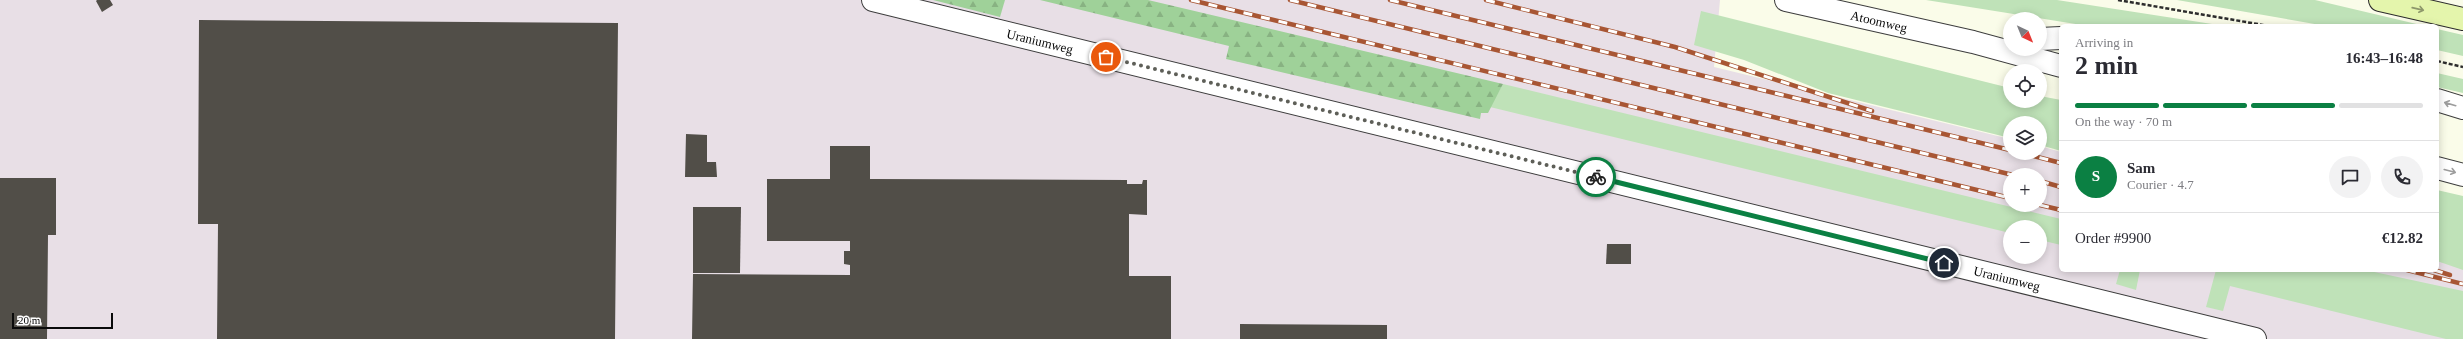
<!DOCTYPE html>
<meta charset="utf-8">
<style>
:root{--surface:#fff;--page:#f2f2f3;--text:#2b2b33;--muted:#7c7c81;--line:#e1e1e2;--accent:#0b8043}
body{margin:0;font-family:"Times New Roman",serif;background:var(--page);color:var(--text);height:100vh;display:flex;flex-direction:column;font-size:15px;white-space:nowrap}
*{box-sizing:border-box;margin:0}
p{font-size:13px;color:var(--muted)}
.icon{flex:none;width:22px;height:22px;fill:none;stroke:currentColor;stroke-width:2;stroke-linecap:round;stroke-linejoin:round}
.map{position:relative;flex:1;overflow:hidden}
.side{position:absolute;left:2059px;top:24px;width:380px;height:248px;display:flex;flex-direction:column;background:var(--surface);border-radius:6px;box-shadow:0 2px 10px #0003}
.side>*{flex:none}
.needle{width:26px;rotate:137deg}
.fabs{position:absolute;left:2003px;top:12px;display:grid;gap:8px}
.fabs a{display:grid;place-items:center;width:44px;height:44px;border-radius:50%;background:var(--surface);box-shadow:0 2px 10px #0003;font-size:20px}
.scale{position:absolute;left:12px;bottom:10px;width:101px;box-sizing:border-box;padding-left:4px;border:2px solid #0a0a0a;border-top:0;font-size:11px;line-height:14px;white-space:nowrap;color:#0a0a0a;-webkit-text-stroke:3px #fff;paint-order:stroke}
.pin{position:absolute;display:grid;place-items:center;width:34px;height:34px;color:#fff;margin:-17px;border:2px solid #fff;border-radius:50%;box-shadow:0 1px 4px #0007}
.courier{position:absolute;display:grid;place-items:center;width:40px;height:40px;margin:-20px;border:3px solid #0b8043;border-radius:50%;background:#fff;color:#222;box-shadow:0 1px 5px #0007}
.headline em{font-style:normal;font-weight:600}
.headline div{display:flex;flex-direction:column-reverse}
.headline{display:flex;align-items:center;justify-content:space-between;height:68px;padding:0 16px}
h1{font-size:26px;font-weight:600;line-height:30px}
.bar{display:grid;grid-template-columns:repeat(4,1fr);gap:6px 4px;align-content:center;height:48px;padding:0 16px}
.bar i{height:5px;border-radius:3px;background:var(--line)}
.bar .on{background:var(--accent)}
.bar p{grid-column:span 4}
.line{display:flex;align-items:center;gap:10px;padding:0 16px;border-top:1px solid var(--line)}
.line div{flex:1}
.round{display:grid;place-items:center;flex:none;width:42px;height:42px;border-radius:21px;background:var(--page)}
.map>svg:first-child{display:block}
.industrial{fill:#e8dfe6;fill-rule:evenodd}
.grass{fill:#bfe2b8}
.forest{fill:url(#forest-firs)}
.building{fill:#514e48}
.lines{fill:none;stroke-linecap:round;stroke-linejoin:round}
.minor-casing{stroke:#3d3d3d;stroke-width:24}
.tertiary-casing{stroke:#3d3d3d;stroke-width:24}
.secondary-casing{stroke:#2c2c2c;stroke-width:24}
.path{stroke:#2c2c2c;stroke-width:2.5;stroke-dasharray:4 2;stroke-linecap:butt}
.minor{stroke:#fff;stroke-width:22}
.tertiary{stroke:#fff;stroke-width:22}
.secondary{stroke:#e4f5ac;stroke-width:22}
.rail-casing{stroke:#a85634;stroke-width:4.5}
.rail{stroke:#fff;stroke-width:3;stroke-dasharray:9;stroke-linecap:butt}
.oneway{stroke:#8d976b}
.oneway2{stroke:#9d9d9d}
.done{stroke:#5e5f58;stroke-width:4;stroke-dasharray:0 7.2}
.route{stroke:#0b8043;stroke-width:5}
.labels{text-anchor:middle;stroke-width:4;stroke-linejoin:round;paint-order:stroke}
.street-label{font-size:13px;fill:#0a0a0a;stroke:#fff}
</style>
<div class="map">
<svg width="2463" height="339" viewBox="0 0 2463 339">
<defs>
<pattern id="forest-firs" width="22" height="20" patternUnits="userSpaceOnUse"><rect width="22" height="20" fill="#9fd199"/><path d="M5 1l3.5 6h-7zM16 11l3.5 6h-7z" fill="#88b282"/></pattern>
</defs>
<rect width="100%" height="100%" fill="#fafce9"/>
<!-- industrial -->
<path class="industrial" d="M0,0H1720L1714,67L2010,139V153H2040V146L2061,152V270H2437V244L2463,250V339H0ZM2010,175H2040V205H2010ZM2010,227H2040V257H2010Z"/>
<!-- grass -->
<g class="grass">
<path d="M1926,0H2057L2225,26H2088Z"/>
<path d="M2177,0H2315L2425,26H2326Z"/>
<path d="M1701,11L2010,88V101H2040V96L2061,100V151L2040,145V123H2010V138L1828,93L1744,60L1694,45Z"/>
<path d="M2437,29L2463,35V56L2437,50Z"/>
<path d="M2437,73L2463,79V93L2437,87Z"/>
<path d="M1503,84L2061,219V245L2040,240V227H2010V233L1490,107Z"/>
<path d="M2437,190L2463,196V270L2437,261Z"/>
<path d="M2120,270H2140L2136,290L2116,284Z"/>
<path d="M2216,270H2365L2463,291V339H2446L2230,286L2223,311L2206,307Z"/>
</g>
<!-- forest -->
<g class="forest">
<path d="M933,0H1005L1000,17Z"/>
<path d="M1040,0H1148L1503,84L1488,113H1481L1480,119L1226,59L1229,46Z"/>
</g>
<!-- building -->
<g class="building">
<path d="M97,0H110L113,5L102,12L96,1Z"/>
<path d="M199,20L618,23L615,339H217L218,224H198Z"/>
<path d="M686,134L707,135V162H716L717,177H685Z"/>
<path d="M830,146H870V179L1127,180V184H1142L1143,180H1147V215L1129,214V276H1171V339H692L693,274L850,275V265L844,264V251H850V241H767V179H830Z"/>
<path d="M0,178H56V235H48L47,339H0Z"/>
<path d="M693,207H741L740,273H693Z"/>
<path d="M1607,244H1631V264H1606Z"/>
<path d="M1240,324L1387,325V339H1240Z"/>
</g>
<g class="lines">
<!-- minor casing -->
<g class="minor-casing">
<path id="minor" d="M873,0L2255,339"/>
</g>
<!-- tertiary casing -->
<g class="tertiary-casing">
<g id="tertiary">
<path d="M1786,0L1973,42L2061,66"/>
<path d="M2040,39L2061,38"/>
<path d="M2437,100L2463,108"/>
<path d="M2437,168L2463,175"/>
</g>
</g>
<!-- secondary casing -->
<g class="secondary-casing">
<path id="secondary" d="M2380,0L2463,19"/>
</g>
<!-- path -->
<g class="path">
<path d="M2118,0L2269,26"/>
<path d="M2437,61L2463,67"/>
</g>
<!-- minor -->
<use href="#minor" class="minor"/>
<!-- tertiary -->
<use href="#tertiary" class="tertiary"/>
<!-- secondary -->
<use href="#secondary" class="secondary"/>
<!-- rail casing -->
<g class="rail-casing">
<g id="rail">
<path d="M1191,0L2010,198"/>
<path d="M1290,0L2013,175"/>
<path d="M1390,0L2010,150"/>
<path d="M1486,0L1675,47L1872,111"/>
<path d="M2022,153L2061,163"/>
<path d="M2040,181L2061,187"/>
<path d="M2040,205L2061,210"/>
<path d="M2407,270L2463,284"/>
<path d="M2434,270L2450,275"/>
</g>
</g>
<!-- rail -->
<use href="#rail" class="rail"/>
</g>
<!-- one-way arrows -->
<defs><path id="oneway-shaft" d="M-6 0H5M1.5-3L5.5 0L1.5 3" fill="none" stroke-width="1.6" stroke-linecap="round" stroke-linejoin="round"/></defs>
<use class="oneway" href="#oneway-shaft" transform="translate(2418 9) rotate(13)"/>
<g class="oneway2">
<use href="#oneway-shaft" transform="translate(2450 104) rotate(-164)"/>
<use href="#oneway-shaft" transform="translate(2450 171) rotate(15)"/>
</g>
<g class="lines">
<!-- done -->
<path class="done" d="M1106,57L1596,177"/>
<!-- route -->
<path class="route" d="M1596,177L1944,263"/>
</g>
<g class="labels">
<!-- street labels -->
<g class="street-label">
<text transform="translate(1879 21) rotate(13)" y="5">Atoomweg</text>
<text transform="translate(1040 41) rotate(14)" y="5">Uraniumweg</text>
<text transform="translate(2007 278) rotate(14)" y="5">Uraniumweg</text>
</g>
</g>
</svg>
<div class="fabs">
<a><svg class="needle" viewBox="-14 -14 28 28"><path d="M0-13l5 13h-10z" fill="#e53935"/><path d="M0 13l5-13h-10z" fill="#7c7c81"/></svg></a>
<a><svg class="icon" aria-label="locate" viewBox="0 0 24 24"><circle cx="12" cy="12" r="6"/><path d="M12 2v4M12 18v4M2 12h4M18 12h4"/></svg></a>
<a><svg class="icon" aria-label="layers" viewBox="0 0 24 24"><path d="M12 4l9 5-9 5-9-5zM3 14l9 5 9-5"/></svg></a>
<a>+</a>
<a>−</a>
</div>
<div class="scale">20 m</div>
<div class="pin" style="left:1106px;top:57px;background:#ea580c"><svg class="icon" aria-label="bag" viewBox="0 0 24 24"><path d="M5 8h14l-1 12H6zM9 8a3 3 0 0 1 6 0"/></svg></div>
<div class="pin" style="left:1944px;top:263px;background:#1f2937"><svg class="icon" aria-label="home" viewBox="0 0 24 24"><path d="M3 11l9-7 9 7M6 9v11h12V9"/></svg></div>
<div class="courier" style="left:1596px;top:177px"><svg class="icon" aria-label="bike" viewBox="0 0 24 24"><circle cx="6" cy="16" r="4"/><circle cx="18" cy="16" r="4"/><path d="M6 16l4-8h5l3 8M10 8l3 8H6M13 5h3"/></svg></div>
<section class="side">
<div class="headline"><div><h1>2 min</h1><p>Arriving in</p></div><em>16:43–16:48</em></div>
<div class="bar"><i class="on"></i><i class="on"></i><i class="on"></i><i></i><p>On the way · 70 m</p></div>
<div class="line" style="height:72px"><b class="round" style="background:var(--accent);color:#fff">S</b><div><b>Sam</b><p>Courier · 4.7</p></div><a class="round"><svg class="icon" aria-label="chat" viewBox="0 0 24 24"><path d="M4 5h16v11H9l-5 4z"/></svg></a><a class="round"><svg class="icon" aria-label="phone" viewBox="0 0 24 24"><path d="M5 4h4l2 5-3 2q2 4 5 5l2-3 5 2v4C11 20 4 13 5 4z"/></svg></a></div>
<div class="line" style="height:52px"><div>Order #9900</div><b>€12.82</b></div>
</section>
</div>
